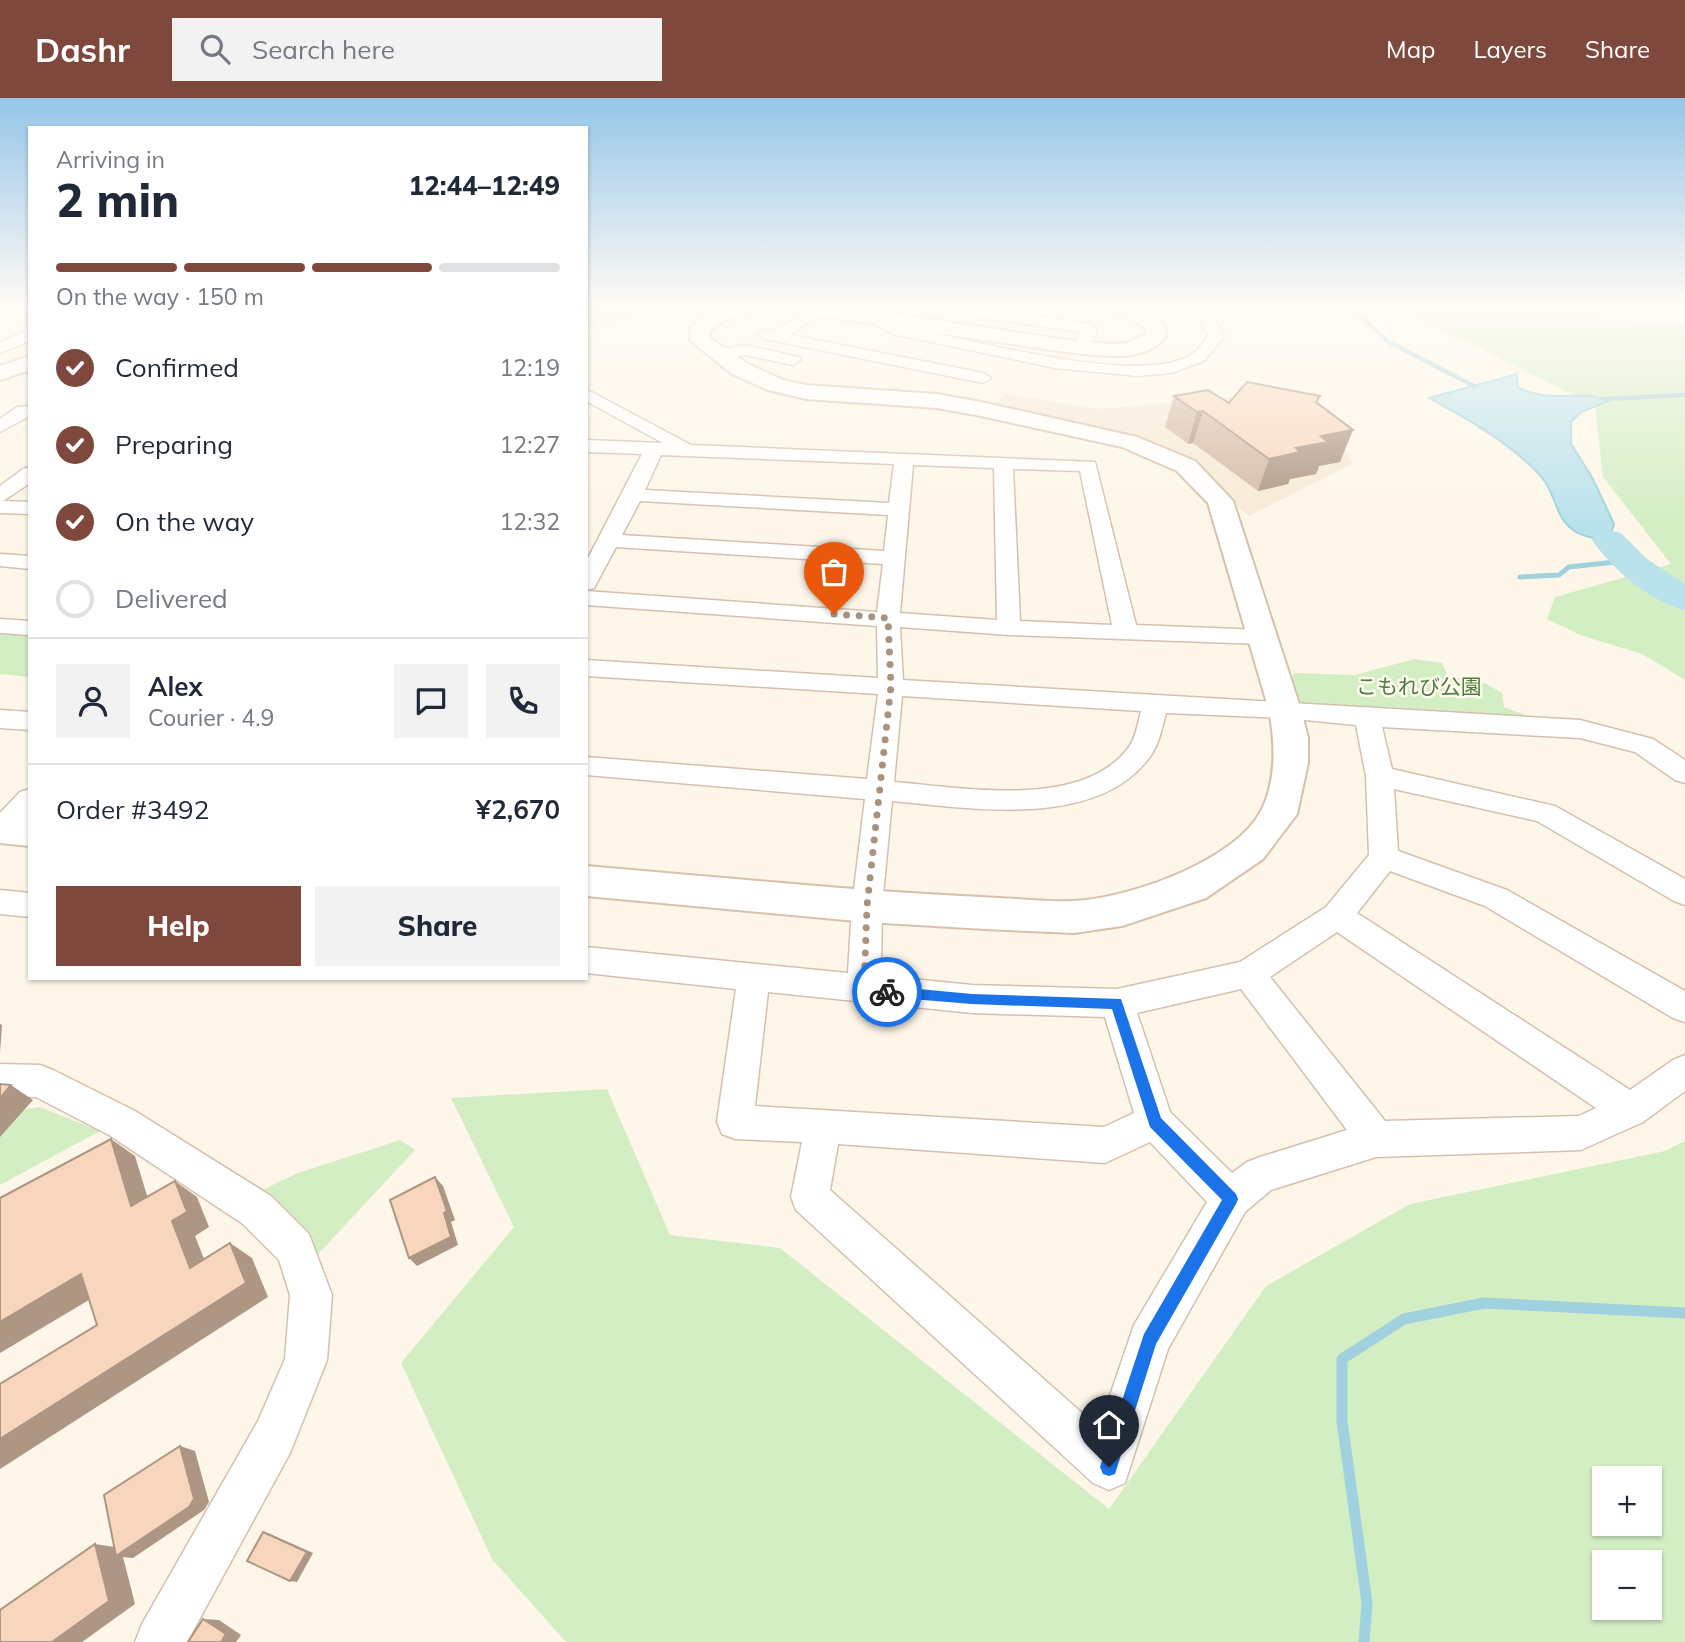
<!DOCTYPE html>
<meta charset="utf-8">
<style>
:root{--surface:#fff;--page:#f2f2f3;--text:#1f2937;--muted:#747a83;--line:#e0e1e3;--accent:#7e483c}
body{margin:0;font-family:Mulish,"Noto Sans JP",sans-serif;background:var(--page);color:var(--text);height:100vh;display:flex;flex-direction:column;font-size:26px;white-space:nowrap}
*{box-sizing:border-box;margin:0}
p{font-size:23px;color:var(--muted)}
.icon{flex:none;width:38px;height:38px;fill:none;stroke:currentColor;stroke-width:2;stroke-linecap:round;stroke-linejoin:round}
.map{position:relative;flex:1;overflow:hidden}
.details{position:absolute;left:28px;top:28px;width:560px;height:854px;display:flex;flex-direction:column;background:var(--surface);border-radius:0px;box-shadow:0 2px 5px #0004}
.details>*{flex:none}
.fabs{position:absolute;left:1592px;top:1368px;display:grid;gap:14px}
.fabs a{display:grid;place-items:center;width:70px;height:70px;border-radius:0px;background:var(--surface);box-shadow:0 2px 5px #0004;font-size:35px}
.pin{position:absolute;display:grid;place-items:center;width:60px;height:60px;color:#fff;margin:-72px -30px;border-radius:50% 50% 50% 0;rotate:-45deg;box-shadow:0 0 7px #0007}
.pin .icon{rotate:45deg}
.courier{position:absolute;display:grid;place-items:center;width:70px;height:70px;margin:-35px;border:5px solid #1a73e8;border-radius:50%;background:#fff;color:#222;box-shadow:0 2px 9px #0007}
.summary em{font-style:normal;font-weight:800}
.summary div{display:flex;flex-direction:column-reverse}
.summary{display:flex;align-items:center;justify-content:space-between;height:119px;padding:0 28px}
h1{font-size:46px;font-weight:800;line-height:52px}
.bar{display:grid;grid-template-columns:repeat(4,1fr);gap:10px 7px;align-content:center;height:84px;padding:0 28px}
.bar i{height:9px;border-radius:5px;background:var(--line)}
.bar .on{background:var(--accent)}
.bar p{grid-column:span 4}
.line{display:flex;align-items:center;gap:18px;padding:0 28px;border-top:2px solid var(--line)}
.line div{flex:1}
.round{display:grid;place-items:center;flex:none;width:74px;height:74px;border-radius:0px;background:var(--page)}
ol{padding:0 28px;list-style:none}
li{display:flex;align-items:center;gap:21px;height:77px}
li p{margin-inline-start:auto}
li .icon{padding:7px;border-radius:50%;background:var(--accent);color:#fff;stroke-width:4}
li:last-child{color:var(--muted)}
li i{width:38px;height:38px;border:4px solid var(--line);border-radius:50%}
.button{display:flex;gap:14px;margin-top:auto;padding:14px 28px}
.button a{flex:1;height:80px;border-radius:0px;background:var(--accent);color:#fff;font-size:28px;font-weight:800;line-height:80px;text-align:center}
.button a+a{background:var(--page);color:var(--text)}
header{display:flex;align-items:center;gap:42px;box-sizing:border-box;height:98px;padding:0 35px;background:var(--accent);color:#fff}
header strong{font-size:33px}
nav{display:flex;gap:38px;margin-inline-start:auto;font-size:24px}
.search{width:490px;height:63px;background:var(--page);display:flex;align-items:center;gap:18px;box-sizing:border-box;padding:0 24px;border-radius:0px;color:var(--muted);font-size:26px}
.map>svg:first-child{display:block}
.residential{fill:#f7e9d5}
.green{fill:#d4eec4;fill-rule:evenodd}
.water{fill:#bae2eb;stroke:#9fd2de;stroke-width:2}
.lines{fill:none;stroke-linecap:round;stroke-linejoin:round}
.stream-far2{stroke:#9fd2de;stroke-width:4.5}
.stream-far1{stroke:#9fd2de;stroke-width:5}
.stream{stroke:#9fd2de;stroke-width:11}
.river{fill:#bae2eb;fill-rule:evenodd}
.street-casing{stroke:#d5c0af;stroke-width:3}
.secondary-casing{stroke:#d8c1ab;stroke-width:4}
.street{fill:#fff;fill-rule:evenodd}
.secondary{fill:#fff;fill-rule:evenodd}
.wall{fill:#d4b8a3}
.shaded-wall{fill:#ad9684}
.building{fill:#f7d6bd;stroke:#ad9684;stroke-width:2}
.route{fill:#1a73e8}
.done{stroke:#aa9280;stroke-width:7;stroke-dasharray:0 12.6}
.labels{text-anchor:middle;stroke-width:5;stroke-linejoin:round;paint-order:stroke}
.park-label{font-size:21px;fill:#4d7d3c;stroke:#fffaf0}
</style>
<header>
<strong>Dashr</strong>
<div class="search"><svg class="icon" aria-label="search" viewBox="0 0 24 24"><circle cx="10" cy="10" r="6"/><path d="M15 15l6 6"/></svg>Search here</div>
<nav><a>Map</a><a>Layers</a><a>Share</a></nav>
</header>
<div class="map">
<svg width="1685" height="1544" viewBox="0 0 1685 1544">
<rect width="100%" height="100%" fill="#fef6e8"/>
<!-- residential -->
<path class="residential" d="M1005,296L1100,311L1249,297L1305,324L1348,355L1352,366L1249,418L1228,401L1211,379L1189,364L993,309Z"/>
<!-- green -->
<g class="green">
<path d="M586,205H687L586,229Z"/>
<path d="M1396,205H1526L1631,224L1685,227V582L1642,556L1580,537L1547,521L1555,499L1671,466L1603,379L1595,308L1399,210Z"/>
<path d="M0,533L30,535V579L0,576Z"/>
<path d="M1414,561L1442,565L1448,578L1485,585L1502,595L1504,609L1528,618L1529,621L1302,606L1297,602L1290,585L1294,575L1355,577Z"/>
<path d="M607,991L670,1137L780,1150L1109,1411L1266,1188L1410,1106L1665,1053L1685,1043V1544H566L492,1461L401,1265L514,1129L451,1000ZM1605,1381H1650V1426H1605ZM1605,1465H1650V1510H1605Z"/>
<path d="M40,1009L100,1033L0,1087V1025L12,1013Z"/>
<path d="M400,1042L415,1052L307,1168L264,1091L298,1075Z"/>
</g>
<!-- water -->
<path class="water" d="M1517,276L1518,289C1549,307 1584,290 1608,303L1581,314L1571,324V346L1592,379L1614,426L1609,442C1598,441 1582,439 1573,432C1555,419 1556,397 1543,381C1518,350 1465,319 1429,300Z"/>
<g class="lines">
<!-- stream-far2 -->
<g class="stream-far2">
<path d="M1348,205L1387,243L1474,288"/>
<path d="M1604,301L1685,297"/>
</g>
<!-- stream-far1 -->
<path class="stream-far1" d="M1520,479L1559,477L1569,469L1625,463"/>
<!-- stream -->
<path class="stream" d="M1364,1544L1367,1505L1342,1323V1261L1404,1221L1484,1205L1685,1215"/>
<!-- river -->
<path class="river" d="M1609,432L1621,435L1647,461L1685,486V512C1649,503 1613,472 1592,442L1597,435Z"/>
<!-- street casing -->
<g class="street-casing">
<g id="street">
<path d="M910,205H949L1089,226L1097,231L1090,249L1082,254L1074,249L1080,234L917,209Z"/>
<path d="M1583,205H1602L1595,209Z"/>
<path d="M818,206L825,210L823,213L791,237L983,275L991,280L983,285L765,241L757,236L765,231L775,233Z"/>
<path d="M885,216L890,218L891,224L902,229C962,238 1148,293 1195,254C1200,250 1204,243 1208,238L1202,224L1210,219L1215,221L1224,238L1205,262L1172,275L1137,278L1055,270L893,236L874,226L880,218Z"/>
<path d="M30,232V243L0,255V244Z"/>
<path d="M745,247L799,259L801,262L793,267L745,257L718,261L710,256L712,253Z"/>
<path d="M586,291L691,347L1095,364L1136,527L1263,532L1271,534L1275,539L1271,544L1263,546L1009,537L900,529L903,582L1580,622L1653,641L1685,662V685L1675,682L1635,654L1580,640L1382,629L1392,671L1555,708L1685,781V807L1674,803L1537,723L1394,691L1398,753L1507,792L1685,893V924L1673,920L1485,808L1390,773L1357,815L1630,992L1673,962L1685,957V993L1643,1024L1581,1052L1376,1059L1271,1092L1245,1114L1168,1251L1125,1385L1109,1392L1093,1385L796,1112L791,1099L802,1044L735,1041L722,1036L717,1024L736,891L586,875V849L848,875L852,808L865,701L586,677V659L867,681L878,596L586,578V562L878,580L877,528L586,507V493L877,514L883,466L616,449L594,490L586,492V464L642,356L586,354V342L663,345L586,303ZM661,357L894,366L889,405L645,392ZM913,367L994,370L997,522L900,515ZM1013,371L1080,373L1112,527L1020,523ZM640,403L888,417L884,453L622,437ZM902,598L1141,613C1138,625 1136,639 1129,649C1082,713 961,689 894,684ZM1166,615L1285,620L1356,627L1366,678L1369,757L1326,809L1240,864L1117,891L972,887L881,878L882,808L892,703C969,710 1095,732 1149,660C1159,647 1162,630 1166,615ZM1337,834L1596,1010L1579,1018L1385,1023L1270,879ZM1241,891L1347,1032L1260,1059L1247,1064L1232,1075L1170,1014L1137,915ZM768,894L972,915L1105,919L1134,1015L1104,1029L755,1008ZM1150,1044L1207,1104L1134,1227L1099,1330L830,1092L838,1046L1105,1065Z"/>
<path d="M30,308V318L0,334V321L17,309Z"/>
<path d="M30,369V385L3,403L30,404V416L0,415V388L23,371Z"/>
<path d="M0,456L30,458V471L0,468Z"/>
<path d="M0,521L30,523V537L0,535Z"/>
<path d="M0,612L30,614V632L0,630Z"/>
<path d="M30,691V719L12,738L0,741V715L20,694Z"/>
<path d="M0,792L30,795V819L0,816Z"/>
<path d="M0,966L40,967L53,972L135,1013L271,1098L309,1136L332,1197L327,1262L290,1355L187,1544H135L142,1526L258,1323L285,1261L290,1197L279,1162L243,1126L109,1037L36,999L0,998Z"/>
</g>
</g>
<!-- secondary casing -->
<g class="secondary-casing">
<g id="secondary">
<path d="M734,205H825L1066,242L1112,246L1127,245L1146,236V231L1124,217L1094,209L1092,205C1115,205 1165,204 1166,238C1145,267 1097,257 1066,254L787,213C758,212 733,213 710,233V240L748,266L783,282L806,287L937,296L981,304L1137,339L1195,363L1233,403L1301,612L1308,640V665L1297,716L1263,761L1206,800L1122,828L1074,835L985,831L867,824L586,798V768C667,775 748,782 829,789C886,794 942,797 999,800C1023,801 1048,804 1073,803C1127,801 1237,763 1262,711C1277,680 1275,644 1269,612L1208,405L1177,373L1122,349L981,318L937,310L806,301L768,292L732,276L690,242V231L705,217Z"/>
<path d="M30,258V272L0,282V268Z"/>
<path d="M0,717L30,720V748L0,745Z"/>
</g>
</g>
<!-- street -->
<use href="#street" class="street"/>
<!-- secondary -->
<use href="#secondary" class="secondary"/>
</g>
<!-- wall -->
<path class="wall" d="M1174,298L1229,305H1317L1340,364L1319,368L1316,376L1290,381L1288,386L1258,393L1193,345L1188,346L1165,329Z"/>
<!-- shaded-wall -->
<g class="shaded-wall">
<path d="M1203,313L1193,345L1188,346L1197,314Z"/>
<path d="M1353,332L1340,364L1319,368L1316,376L1290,381L1288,386L1258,393L1269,361L1296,350L1321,338Z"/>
<path d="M0,926L2,927L0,955Z"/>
<path d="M11,987L33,1002L0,1039V1000Z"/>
<path d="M111,1041L135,1058L155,1124L131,1108Z"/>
<path d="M435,1079L443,1088L455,1122L451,1124L458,1147L417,1168L409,1160L444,1115Z"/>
<path d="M175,1083L197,1099L209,1129L195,1138L213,1184L190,1170L172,1123Z"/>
<path d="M230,1145L252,1160L268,1199L0,1371V1341Z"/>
<path d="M81,1176L109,1190L0,1255V1224Z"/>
<path d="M180,1348L195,1353L209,1404L204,1412L133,1460L123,1459L135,1506L82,1544H52L95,1446L121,1450Z"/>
<path d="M263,1434L270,1436L313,1455L297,1484L290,1483Z"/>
<path d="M203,1521L219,1522L241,1537L236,1544H221Z"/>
</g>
<!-- building -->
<g class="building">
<path d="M1247,284L1320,298L1316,304L1353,332L1321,338L1328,344L1296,350L1300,354L1269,361L1203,313L1197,314L1174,298L1208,292L1229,305Z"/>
<path d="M0,986L11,987L0,1000Z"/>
<path d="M111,1041L131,1108L175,1083L187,1114L172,1123L190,1170L230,1145L246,1185L0,1341V1286L97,1227L81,1176L0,1224V1100Z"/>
<path d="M435,1079L447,1113L444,1115L451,1139L409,1160L390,1102Z"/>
<path d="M180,1348L194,1401L189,1409L116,1458L104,1397Z"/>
<path d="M263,1434L307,1454L290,1483L247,1463Z"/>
<path d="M95,1446L109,1503L52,1544H0V1512Z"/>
<path d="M203,1521L226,1536L221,1544H188Z"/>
</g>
<!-- sky -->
<linearGradient id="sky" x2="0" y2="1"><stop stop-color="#95c6e9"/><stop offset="0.49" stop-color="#fffbf5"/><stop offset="1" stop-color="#fffbf5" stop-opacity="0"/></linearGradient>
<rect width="1685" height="422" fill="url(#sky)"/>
<!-- route -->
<path class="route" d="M887,888L972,896L1121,901L1161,1020L1236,1096L1238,1101L1236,1106L1156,1246L1115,1376L1109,1378L1103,1376L1100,1369L1144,1236L1222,1102L1150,1029L1112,911L972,906L887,899L881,894Z"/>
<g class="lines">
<!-- done -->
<path class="done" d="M834,516L888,520L891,588L867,808L864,891L887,894"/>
</g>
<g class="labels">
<!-- park labels -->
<g class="park-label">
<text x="1419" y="596">こもれび公園</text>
</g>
</g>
</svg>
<div class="fabs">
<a>+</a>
<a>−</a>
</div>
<div class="pin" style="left:834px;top:516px;background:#ea580c"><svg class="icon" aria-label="bag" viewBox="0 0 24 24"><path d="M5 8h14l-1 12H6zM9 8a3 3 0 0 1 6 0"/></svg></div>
<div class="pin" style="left:1109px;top:1369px;background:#1f2937"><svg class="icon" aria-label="home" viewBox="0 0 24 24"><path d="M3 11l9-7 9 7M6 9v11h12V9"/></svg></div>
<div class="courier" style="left:887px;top:894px"><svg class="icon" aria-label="bike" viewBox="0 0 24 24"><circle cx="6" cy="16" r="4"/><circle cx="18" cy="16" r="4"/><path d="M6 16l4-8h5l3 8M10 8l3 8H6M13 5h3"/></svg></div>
<section class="details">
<div class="summary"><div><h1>2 min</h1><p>Arriving in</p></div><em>12:44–12:49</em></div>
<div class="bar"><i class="on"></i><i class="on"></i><i class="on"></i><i></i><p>On the way · 150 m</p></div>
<ol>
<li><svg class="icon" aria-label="check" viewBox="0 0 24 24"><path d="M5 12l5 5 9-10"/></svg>Confirmed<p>12:19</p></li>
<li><svg class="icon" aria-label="check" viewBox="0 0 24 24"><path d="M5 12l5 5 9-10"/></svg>Preparing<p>12:27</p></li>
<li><svg class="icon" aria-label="check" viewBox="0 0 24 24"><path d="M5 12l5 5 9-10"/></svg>On the way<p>12:32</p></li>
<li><i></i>Delivered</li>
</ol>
<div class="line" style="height:126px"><a class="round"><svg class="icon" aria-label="person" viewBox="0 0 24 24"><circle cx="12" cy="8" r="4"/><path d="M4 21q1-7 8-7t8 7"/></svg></a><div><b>Alex</b><p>Courier · 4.9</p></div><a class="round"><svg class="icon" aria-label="chat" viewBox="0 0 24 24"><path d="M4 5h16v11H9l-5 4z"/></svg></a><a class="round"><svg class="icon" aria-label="phone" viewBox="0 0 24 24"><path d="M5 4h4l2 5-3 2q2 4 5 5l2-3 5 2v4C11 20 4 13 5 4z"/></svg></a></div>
<div class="line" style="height:91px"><div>Order #3492</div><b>¥2,670</b></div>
<div class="button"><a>Help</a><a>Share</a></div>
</section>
</div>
